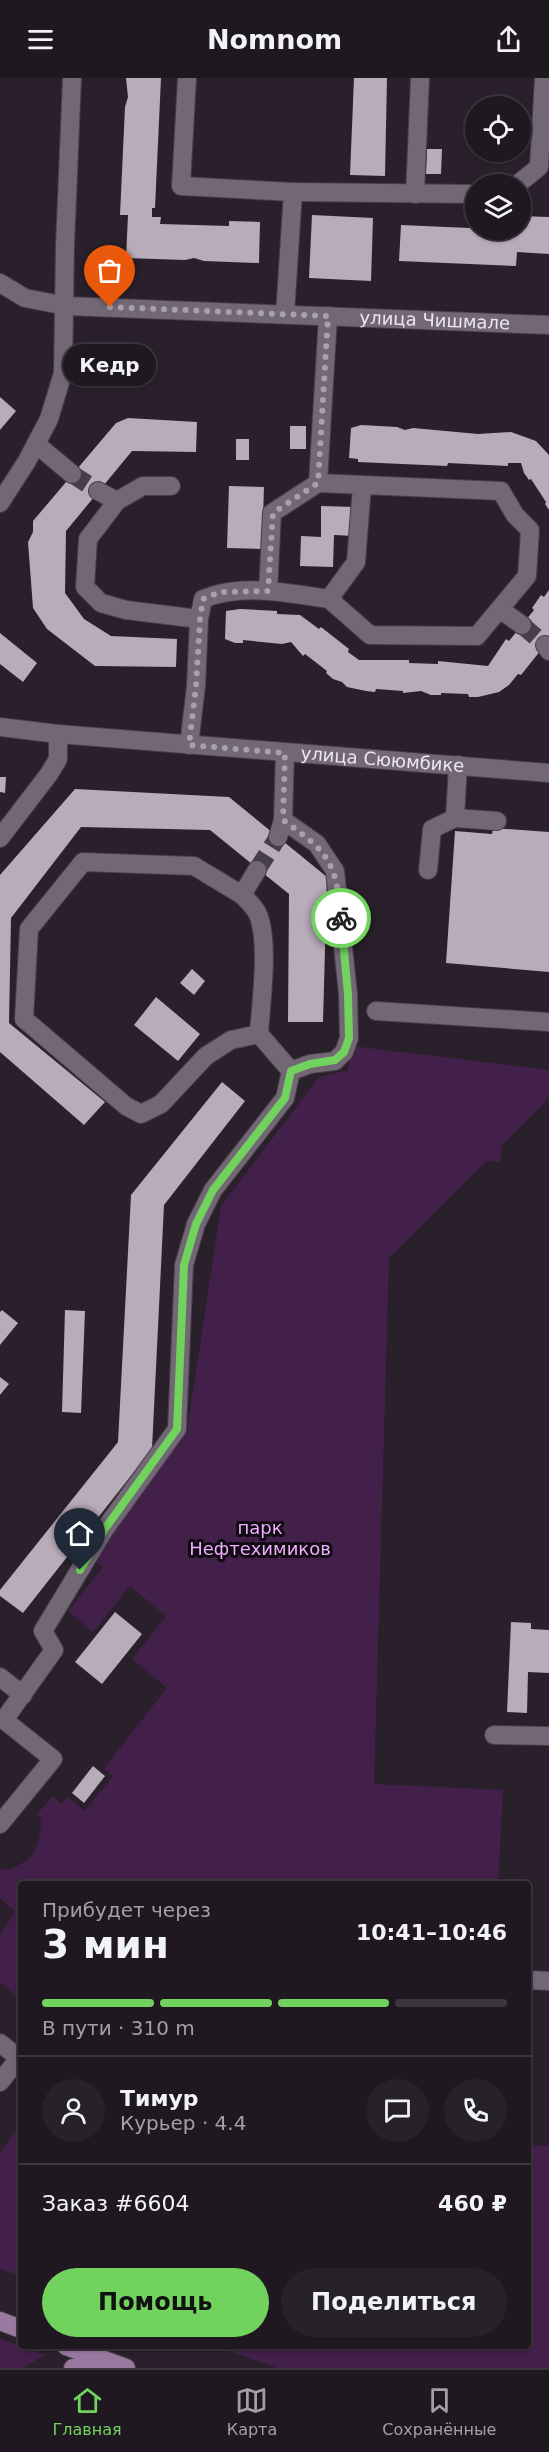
<!DOCTYPE html>
<html lang="ru">
<meta charset="utf-8">
<style>
:root{--surface:#1f1820;--page:#272129;--text:#f1f3f6;--muted:#a1a0a5;--line:#3c373e;--accent:#72d25e}
body{margin:0;font-family:"DejaVu Sans",sans-serif;background:var(--page);color:var(--text);height:100vh;display:flex;flex-direction:column;font-size:22px;white-space:nowrap}
*{box-sizing:border-box;margin:0}
p{font-size:20px;color:var(--muted)}
.icon{flex:none;width:33px;height:33px;fill:none;stroke:currentColor;stroke-width:2;stroke-linecap:round;stroke-linejoin:round}
.map{position:relative;flex:1;overflow:hidden}
.sheet{position:absolute;left:18px;top:1803px;width:513px;height:468px;display:flex;flex-direction:column;background:var(--surface);border-radius:6px;box-shadow:0 2px 4px #0004,0 0 0 2px var(--line)}
.sheet>*{flex:none}
.controls{position:absolute;left:465px;top:18px;display:grid;gap:12px}
.controls a{display:grid;place-items:center;width:66px;height:66px;border-radius:50%;background:var(--surface);box-shadow:0 2px 4px #0004,0 0 0 2px var(--line);font-size:30px}
.pin{position:absolute;display:grid;place-items:center;width:51px;height:51px;color:#fff;margin:-62px -26px;border-radius:50% 50% 50% 0;rotate:-45deg;box-shadow:0 0 6px #0007}
.pin .icon{rotate:45deg}
.courier{position:absolute;display:grid;place-items:center;width:60px;height:60px;margin:-30px;border:4px solid #72d25e;border-radius:50%;background:#fff;color:#222;box-shadow:0 2px 8px #0007}
.bubble{position:absolute;height:42px;border-radius:21px;background:var(--surface);box-shadow:0 2px 4px #0004,0 0 0 2px var(--line);font-size:20px;font-weight:700;line-height:42px;text-align:center}
.summary em{font-style:normal;font-weight:700}
.summary div{display:flex;flex-direction:column-reverse}
.summary{display:flex;align-items:center;justify-content:space-between;height:102px;padding:0 24px}
h1{font-size:39px;font-weight:700;line-height:45px}
.bar{display:grid;grid-template-columns:repeat(4,1fr);gap:9px 6px;align-content:center;height:72px;padding:0 24px}
.bar i{height:8px;border-radius:4px;background:var(--line)}
.bar .current{background:var(--accent)}
.bar p{grid-column:span 4}
.line{display:flex;align-items:center;gap:15px;padding:0 24px;border-top:2px solid var(--line)}
.line div{flex:1}
.round{display:grid;place-items:center;flex:none;width:63px;height:63px;border-radius:32px;background:var(--page)}
.cta{display:flex;gap:12px;margin-top:auto;padding:12px 24px}
.cta a{flex:1;height:69px;border-radius:36px;background:var(--accent);color:#111;font-size:24px;font-weight:700;line-height:69px;text-align:center}
.cta a+a{background:var(--page);color:var(--text)}
header{display:flex;justify-content:space-between;align-items:center;height:78px;padding:0 24px;background:var(--surface);font-size:27px;font-weight:700}
.dock{display:flex;justify-content:space-around;align-items:center;height:84px;border-top:2px solid var(--line);background:var(--surface);font-size:16px;color:var(--muted)}
.dock a{display:grid;justify-items:center;gap:3px}
.dock .current{color:var(--accent)}
.map>svg:first-child{display:block}
.green{fill:#43204a}
.building{fill:#b8abba}
.lines{fill:none;stroke-linecap:round;stroke-linejoin:round}
.minor-tunnel{stroke:#463e48;stroke-width:18;stroke-dasharray:18 9;stroke-linecap:butt}
.minor-casing{stroke:#473e48;stroke-width:20}
.major-casing{stroke:#473e48;stroke-width:20}
.minor{stroke:#726774;stroke-width:18}
.major{stroke:#9979a0;stroke-width:18}
.done{stroke:#a8a1aa;stroke-width:6;stroke-dasharray:0 10.8}
.route{stroke:#72d25e;stroke-width:8}
.labels{text-anchor:middle;stroke-width:6;stroke-linejoin:round;paint-order:stroke}
.street-label{font-size:18px;fill:#ede6ee;stroke:#0f0b10}
.park-label{font-size:18px;fill:#f0acff;stroke:#0f0b10}
</style>
<header><svg class="icon" aria-label="menu" viewBox="0 0 24 24"><path d="M4 6h16M4 12h16M4 18h16"/></svg>Nomnom<svg class="icon" aria-label="share" viewBox="0 0 24 24"><path d="M12 15V3M7 8l5-5 5 5M5 13v7h14v-7"/></svg></header>
<div class="map">
<svg width="549" height="2290" viewBox="0 0 549 2290">
<rect width="100%" height="100%" fill="#29202b"/>
<!-- green -->
<g class="green">
<path d="M352,968L549,992V1020L502,1067L500,1084L486,1083L389,1180L374,1706L503,1712L498,1806H21V1923L0,1904V1856L15,1834L0,1820V1791C7,1793 12,1791 19,1787C37,1778 41,1761 41,1741L36,1737L53,1718L61,1726L68,1719L85,1733L113,1698L104,1690L167,1610L132,1581L166,1538L130,1508L93,1554L68,1533L103,1489L89,1477L187,1353L221,1128L319,999L348,992Z"/>
<path d="M21,2047V2198L0,2191V2075Z"/>
<path d="M528,2067L549,2068V2290H277L215,2268H528Z"/>
<path d="M0,2261L45,2277L23,2290H0Z"/>
</g>
<!-- building -->
<g class="building">
<path d="M126,0H161L155,130H152V139H161L160,146L229,148V143L260,144L259,185L204,183L194,180L185,182L126,180L128,137H120L125,29L128,19Z"/>
<path d="M354,0H387L385,98L350,97Z"/>
<path d="M427,71H442L441,96H426Z"/>
<path d="M312,137L373,140L371,203L309,200Z"/>
<path d="M520,138L549,139V176L517,174L516,188L399,183L401,147L518,152H520Z"/>
<path d="M103,267L132,268L131,292L103,291Z"/>
<path d="M0,319L16,333L0,352Z"/>
<path d="M128,340L197,344L196,374L132,373L66,453L65,515L84,541L111,558L177,561L176,589L95,588L47,551L33,530L28,464L33,454V443L116,345Z"/>
<path d="M361,347L397,349L405,352L413,350L478,356L511,354L536,363L549,377V432L545,426L546,424L531,401L529,402L524,395L521,385H508V388L448,385L447,388L358,384V381L349,380L351,350Z"/>
<rect x="290" y="348" width="16" height="23"/>
<rect x="236" y="361" width="13" height="21"/>
<path d="M229,408L264,409L262,471L227,470Z"/>
<path d="M321,428L355,429L354,458L334,457L333,489L300,488L301,458L321,459Z"/>
<path d="M549,512V562L521,597L518,596L509,607L499,614L478,619H469L468,616L441,615V617H431L421,613L403,615V613L376,611L375,614L366,613L347,609L342,604L333,601L326,595L327,593L305,576L303,578L291,564L282,566L243,562V565H235L225,561L226,533L240,531L277,533V536L300,537L319,551L321,549L349,571L348,574L359,582H409V585L438,586V583L488,588L506,561L509,563L534,532L532,530L541,517L544,519Z"/>
<path d="M0,555L37,585L23,604L0,586Z"/>
<path d="M0,699H6L5,715L0,714Z"/>
<path d="M75,711L229,719L327,799L323,944H288L289,816L210,752L81,749L11,840L9,945L105,1024L84,1047L0,974V797Z"/>
<path d="M493,750L549,754V894L446,885L455,753L492,756Z"/>
<path d="M192,891L205,903L194,917L180,905Z"/>
<path d="M156,919L200,956L178,983L134,947Z"/>
<path d="M222,1004L245,1023L164,1127L152,1371L23,1535L0,1518V1512L118,1364L131,1117Z"/>
<path d="M2,1232L18,1245L0,1267V1234Z"/>
<path d="M65,1232L85,1233L81,1335L62,1334Z"/>
<path d="M0,1299L9,1306L0,1317Z"/>
<path d="M115,1534L142,1556L102,1606L75,1584Z"/>
<path d="M511,1544L531,1545V1551L549,1552V1595L528,1594L527,1635L507,1634Z"/>
<path d="M93,1688L105,1698L84,1725L72,1715Z"/>
</g>
<g class="lines">
<!-- minor-tunnel -->
<g class="minor-tunnel">
<path d="M72,396L98,413"/>
<path d="M522,547L545,567"/>
<path d="M257,792L278,759"/>
</g>
<!-- minor casing -->
<g class="minor-casing">
<g id="minor">
<path d="M187,0L181,108L293,114L285,236"/>
<path d="M518,106L539,89L544,0"/>
<path d="M293,114L476,116"/>
<path d="M415,116L420,0"/>
<path id="s1" d="M0,205L25,220L66,228L549,247"/>
<path d="M328,238L318,405L501,413L515,437L530,452L527,498L477,558L370,557L329,521L356,484L362,408"/>
<path d="M36,366L72,396"/>
<path d="M171,408H143L117,423L88,461L85,509L101,525L126,532L199,541"/>
<path d="M98,413L117,423"/>
<path d="M0,425L27,383L49,341L63,295L65,168L72,0"/>
<path d="M268,513L272,435L318,405"/>
<path d="M501,532L522,547"/>
<path d="M545,567L549,573"/>
<path id="s2" d="M0,649L58,656L549,695"/>
<path d="M189,667L196,608L199,541L203,521C243,505 288,515 329,521"/>
<path d="M458,687L455,740L497,743"/>
<path d="M278,759L283,742L285,675"/>
<path d="M0,760L49,696L58,681V656"/>
<path d="M257,792L242,817C249,824 256,830 259,839C269,868 261,924 259,956L291,993"/>
<path d="M428,792L432,751L455,740"/>
<path d="M242,817L194,788L83,784L29,851L24,941L126,1028L141,1036L161,1026L206,978L231,962L259,956"/>
<path d="M376,933L549,944"/>
<path d="M0,1599L23,1617"/>
<path d="M494,1657L549,1658"/>
<path d="M0,1746L53,1681L4,1642L54,1572L43,1553L104,1452L177,1351L184,1187L196,1146L213,1112L285,1020L291,993L310,986L335,983L344,974L349,960L348,916L335,793L317,766L283,742"/>
<path d="M528,1902L549,1903"/>
<path d="M0,1965L19,1980L0,2004"/>
</g>
</g>
<!-- major casing -->
<g class="major-casing">
<g id="major">
<path d="M0,2243L21,2251"/>
<path d="M66,2268L126,2290"/>
<path d="M73,2290L99,2287L109,2288"/>
</g>
</g>
<!-- minor -->
<use href="#minor" class="minor"/>
<!-- major -->
<use href="#major" class="major"/>
</g>
<g class="lines">
<!-- done -->
<path class="done" d="M110,229L328,238L318,405L273,435L268,513L220,514L203,521L200,541L196,608L189,667L285,675L283,742C329,775 336,783 341,840"/>
<!-- route -->
<path class="route" d="M80,1492L104,1452L177,1351L184,1187L196,1146L213,1112L285,1020L291,993L310,986L335,982L344,974L349,960L348,916L341,840"/>
</g>
<g class="labels">
<!-- street labels -->
<g class="street-label">
<text dy="6" stroke="none"><textPath href="#s1" startOffset="440">улица Чишмале</textPath></text>
<text dy="6" stroke="none"><textPath href="#s2" startOffset="384">улица Сююмбике</textPath></text>
</g>
<!-- park labels -->
<g class="park-label">
<text x="260" y="1456">парк<tspan x="260" dy="21">Нефтехимиков</tspan></text>
</g>
</g>
</svg>
<div class="controls">
<a><svg class="icon" aria-label="locate" viewBox="0 0 24 24"><circle cx="12" cy="12" r="6"/><path d="M12 2v4M12 18v4M2 12h4M18 12h4"/></svg></a>
<a><svg class="icon" aria-label="layers" viewBox="0 0 24 24"><path d="M12 4l9 5-9 5-9-5zM3 14l9 5 9-5"/></svg></a>
</div>
<div class="pin" style="left:110px;top:229px;background:#ea580c"><svg class="icon" aria-label="bag" viewBox="0 0 24 24"><path d="M5 8h14l-1 12H6zM9 8a3 3 0 0 1 6 0"/></svg></div>
<div class="pin" style="left:80px;top:1492px;background:#1f2937"><svg class="icon" aria-label="home" viewBox="0 0 24 24"><path d="M3 11l9-7 9 7M6 9v11h12V9"/></svg></div>
<div class="courier" style="left:341px;top:840px"><svg class="icon" aria-label="bike" viewBox="0 0 24 24"><circle cx="6" cy="16" r="4"/><circle cx="18" cy="16" r="4"/><path d="M6 16l4-8h5l3 8M10 8l3 8H6M13 5h3"/></svg></div>
<div class="bubble" style="left:63px;top:266px;width:93px">Кедр</div>
<section class="sheet">
<div class="summary"><div><h1>3 мин</h1><p>Прибудет через</p></div><em>10:41–10:46</em></div>
<div class="bar"><i class="current"></i><i class="current"></i><i class="current"></i><i></i><p>В пути · 310 m</p></div>
<div class="line" style="height:108px"><a class="round"><svg class="icon" aria-label="person" viewBox="0 0 24 24"><circle cx="12" cy="8" r="4"/><path d="M4 21q1-7 8-7t8 7"/></svg></a><div><b>Тимур</b><p>Курьер · 4.4</p></div><a class="round"><svg class="icon" aria-label="chat" viewBox="0 0 24 24"><path d="M4 5h16v11H9l-5 4z"/></svg></a><a class="round"><svg class="icon" aria-label="phone" viewBox="0 0 24 24"><path d="M5 4h4l2 5-3 2q2 4 5 5l2-3 5 2v4C11 20 4 13 5 4z"/></svg></a></div>
<div class="line" style="height:78px"><div>Заказ #6604</div><b>460 ₽</b></div>
<div class="cta"><a>Помощь</a><a>Поделиться</a></div>
</section>
</div>
<nav class="dock">
<a class="current"><svg class="icon" aria-label="home" viewBox="0 0 24 24"><path d="M3 11l9-7 9 7M6 9v11h12V9"/></svg>Главная</a>
<a><svg class="icon" aria-label="map" viewBox="0 0 24 24"><path d="M3 6l6-2 6 2 6-2v14l-6 2-6-2-6 2zM9 4v14M15 6v14"/></svg>Карта</a>
<a><svg class="icon" aria-label="saved" viewBox="0 0 24 24"><path d="M7 4h10v16l-5-4-5 4z"/></svg>Сохранённые</a>
</nav>
